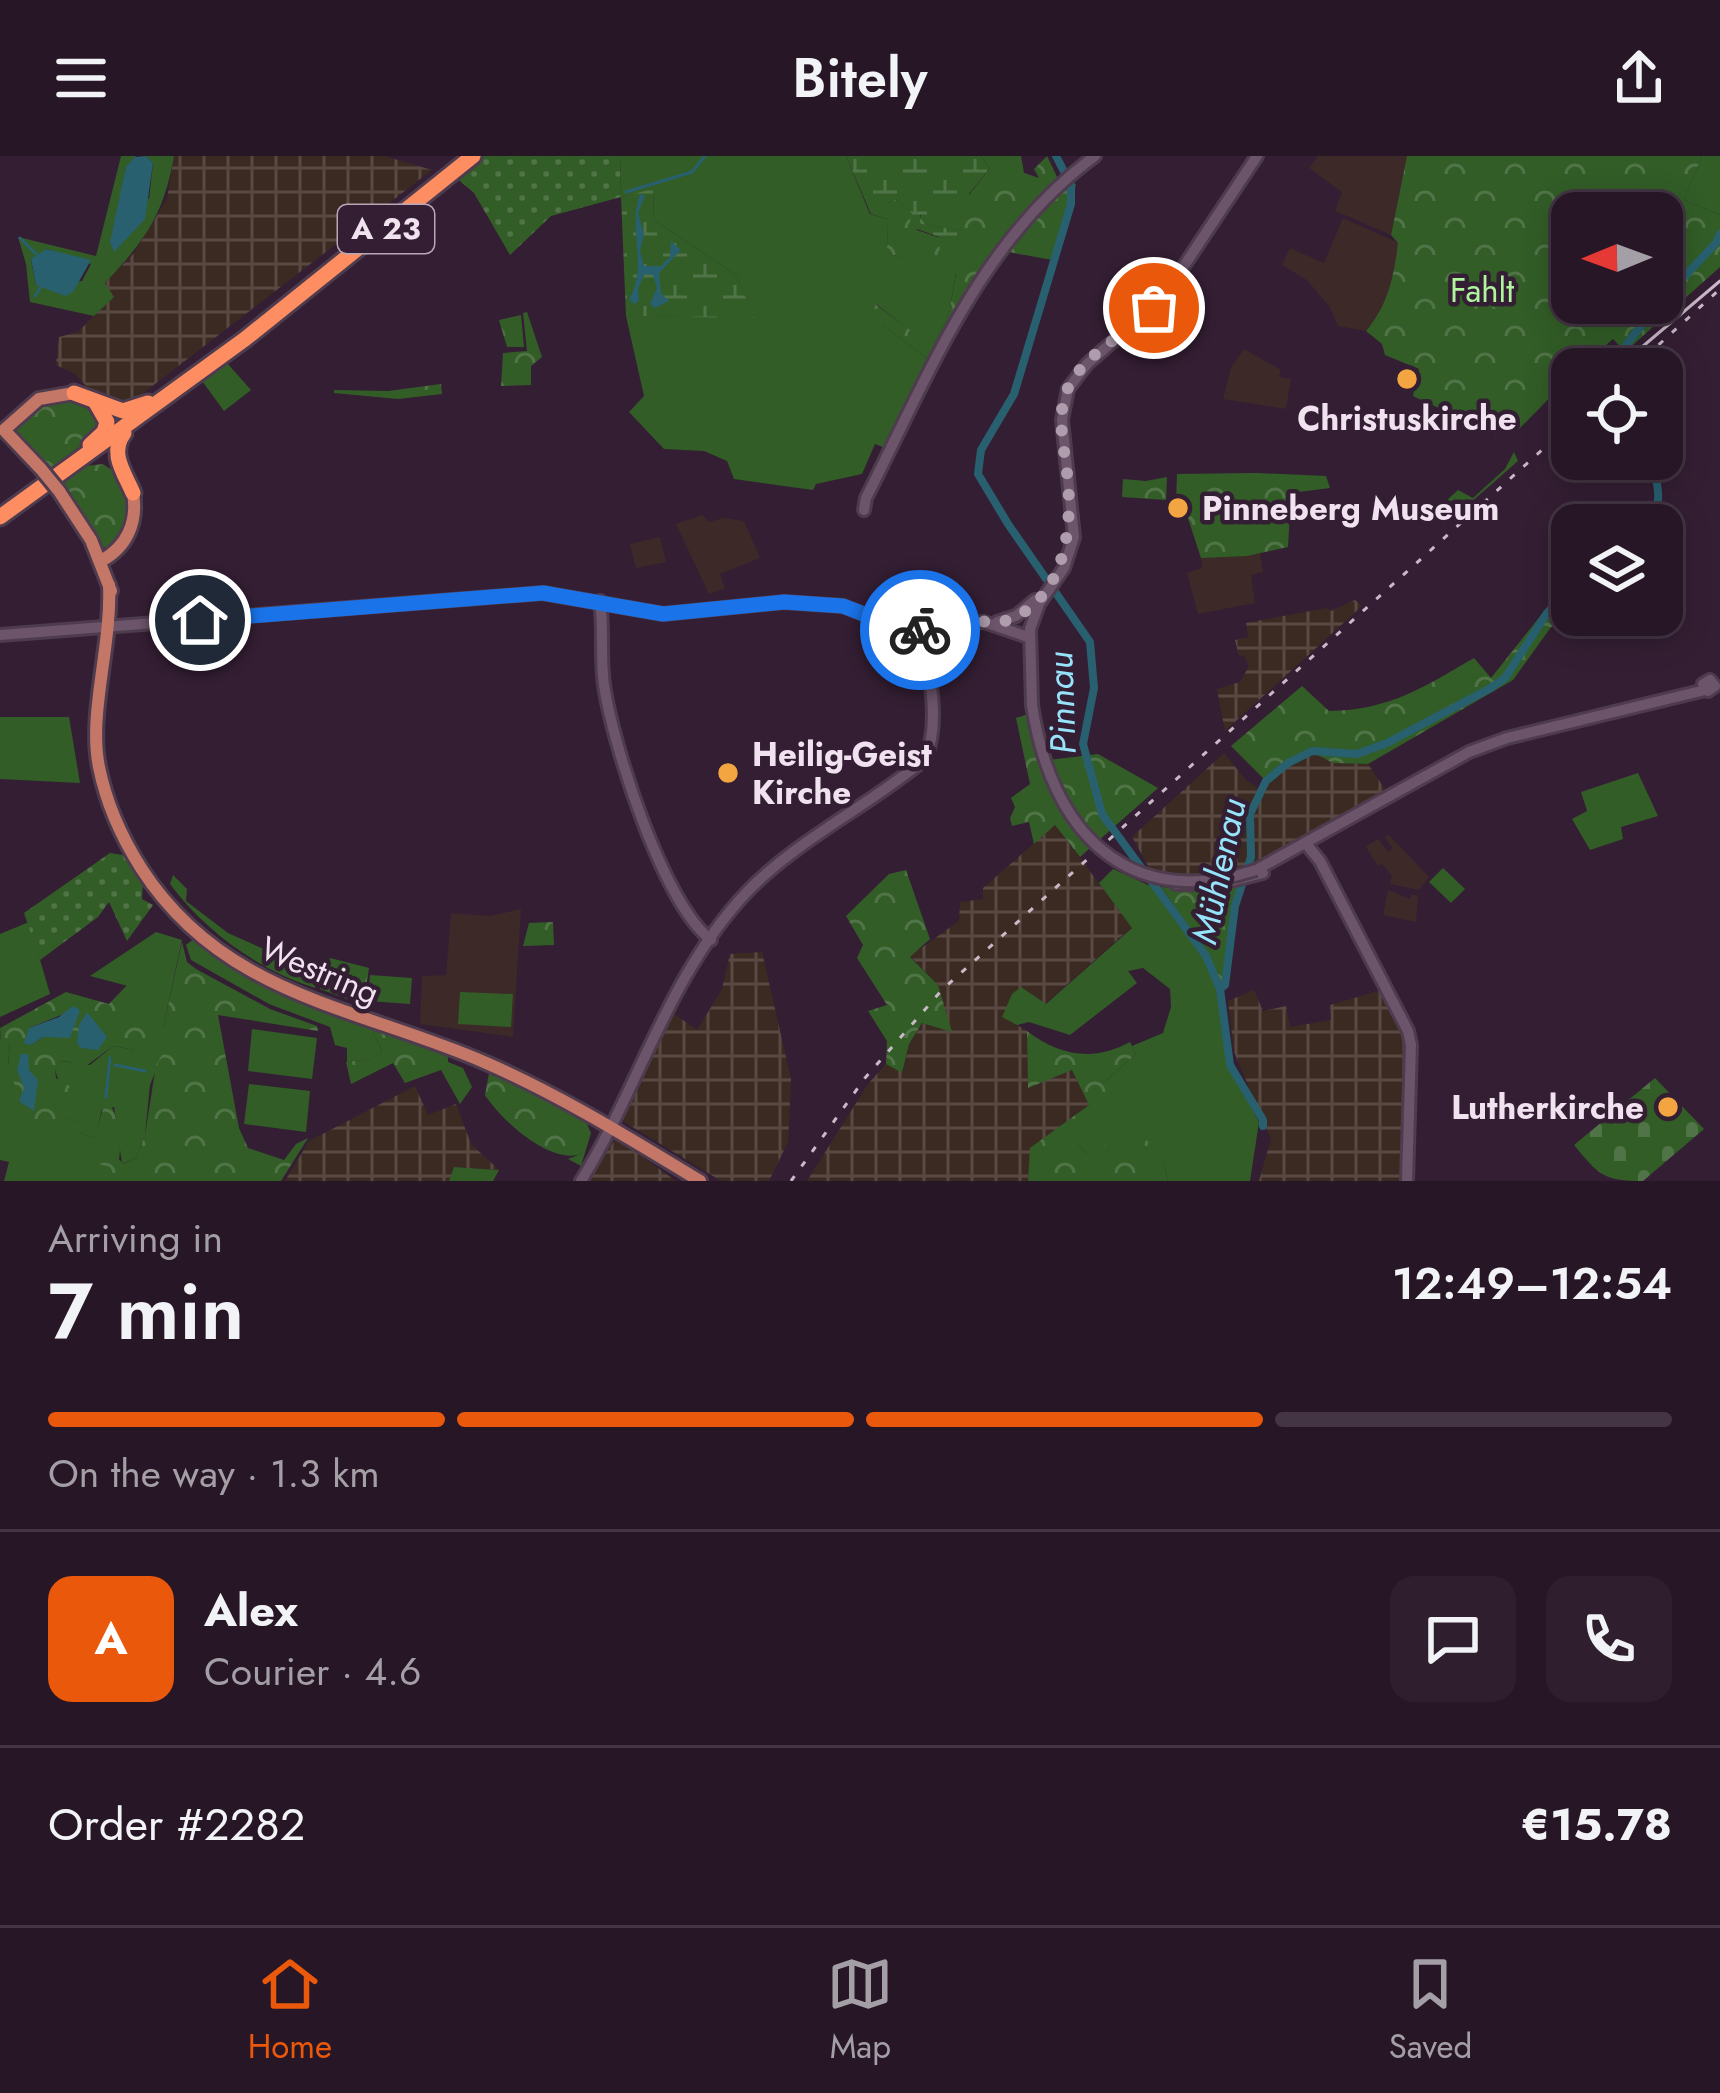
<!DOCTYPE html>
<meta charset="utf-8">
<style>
:root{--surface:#271626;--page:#2f1f2e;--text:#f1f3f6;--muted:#a49fa7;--line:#433543;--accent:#ea580c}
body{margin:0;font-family:Jost,sans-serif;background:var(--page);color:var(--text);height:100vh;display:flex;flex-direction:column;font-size:45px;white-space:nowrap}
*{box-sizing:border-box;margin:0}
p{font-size:39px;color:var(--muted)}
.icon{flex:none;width:66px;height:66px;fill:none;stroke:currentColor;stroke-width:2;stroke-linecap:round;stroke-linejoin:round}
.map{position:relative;height:1025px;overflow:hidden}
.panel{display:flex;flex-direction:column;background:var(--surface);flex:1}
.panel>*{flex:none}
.needle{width:78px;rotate:269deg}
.controls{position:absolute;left:1551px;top:36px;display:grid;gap:24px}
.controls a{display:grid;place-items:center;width:132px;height:132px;border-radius:24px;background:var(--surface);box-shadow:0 6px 30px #0003,0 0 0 3px var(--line);font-size:60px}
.pin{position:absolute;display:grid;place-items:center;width:102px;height:102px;color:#fff;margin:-51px;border:6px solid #fff;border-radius:50%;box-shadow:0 3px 12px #0007}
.courier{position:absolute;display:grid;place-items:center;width:120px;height:120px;margin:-60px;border:9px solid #1a73e8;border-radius:50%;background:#fff;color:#222;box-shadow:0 3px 15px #0007}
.summary em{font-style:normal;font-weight:600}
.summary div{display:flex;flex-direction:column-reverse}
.summary{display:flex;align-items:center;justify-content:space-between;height:204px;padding:0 48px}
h1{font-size:78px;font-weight:600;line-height:90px}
.bar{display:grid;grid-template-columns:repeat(4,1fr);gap:18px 12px;align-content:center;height:144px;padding:0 48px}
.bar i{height:15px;border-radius:9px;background:var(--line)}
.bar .active{background:var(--accent)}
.bar p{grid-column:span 4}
.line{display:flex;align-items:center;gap:30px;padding:0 48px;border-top:3px solid var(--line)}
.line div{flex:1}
.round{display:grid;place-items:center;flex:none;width:126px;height:126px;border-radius:24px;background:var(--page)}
header{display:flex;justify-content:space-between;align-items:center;height:156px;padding:0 48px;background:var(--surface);font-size:54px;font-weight:600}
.tabs{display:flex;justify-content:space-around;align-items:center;height:168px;border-top:3px solid var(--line);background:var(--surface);font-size:33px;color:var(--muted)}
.tabs a{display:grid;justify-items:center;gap:6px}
.tabs .active{color:var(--accent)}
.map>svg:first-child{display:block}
.industrial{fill:url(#industrial-grid)}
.education{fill:#3c2928}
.grass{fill:#325d27;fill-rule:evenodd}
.forest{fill:url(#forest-crowns);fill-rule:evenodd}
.wetland{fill:url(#wetland-marsh)}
.cemetery{fill:url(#cemetery-stones)}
.garden{fill:url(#garden-dots)}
.water{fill:#286070}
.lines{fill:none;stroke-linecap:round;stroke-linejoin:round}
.stream{stroke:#286070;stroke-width:3}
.river{stroke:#286070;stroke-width:8}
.secondary-casing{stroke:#4e3c4e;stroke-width:16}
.primary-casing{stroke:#4e3c4e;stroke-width:18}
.highway-casing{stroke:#4e3c4e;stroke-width:21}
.secondary{stroke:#6c546b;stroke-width:10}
.primary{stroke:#c47766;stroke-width:12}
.highway{stroke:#fe8e62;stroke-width:15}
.tram{stroke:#cab9c9;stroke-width:3}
.rail{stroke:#cab9c9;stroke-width:3;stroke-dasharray:6 12;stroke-linecap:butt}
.secondary-bridge-casing{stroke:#4e3c4e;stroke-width:16;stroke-linecap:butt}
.primary-bridge-casing{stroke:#4e3c4e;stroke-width:18;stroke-linecap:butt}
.secondary-bridge{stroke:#6c546b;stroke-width:10}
.primary-bridge{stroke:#c47766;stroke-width:12}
.done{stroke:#af9dae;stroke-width:12;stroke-dasharray:0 21.6}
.route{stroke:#1a73e8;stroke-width:15}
.poi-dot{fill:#f2a541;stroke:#341e33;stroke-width:4.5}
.labels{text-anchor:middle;stroke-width:9;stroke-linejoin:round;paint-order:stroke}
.shield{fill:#341e33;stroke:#b8a7b7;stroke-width:3}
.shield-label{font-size:30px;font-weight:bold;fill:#f1e2f0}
.park-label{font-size:33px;fill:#aef59d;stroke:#341e33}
.poi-label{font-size:33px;font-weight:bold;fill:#f1e2f0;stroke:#341e33;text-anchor:start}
.street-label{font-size:33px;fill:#f1e2f0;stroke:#341e33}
.water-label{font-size:36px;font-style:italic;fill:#97e3fa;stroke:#341e33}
</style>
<header><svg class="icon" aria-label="menu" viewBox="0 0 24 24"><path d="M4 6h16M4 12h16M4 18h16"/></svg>Bitely<svg class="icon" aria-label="share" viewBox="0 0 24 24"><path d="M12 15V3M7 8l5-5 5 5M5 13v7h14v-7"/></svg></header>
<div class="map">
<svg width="1720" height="1025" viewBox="0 0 1720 1025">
<defs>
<pattern id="industrial-grid" width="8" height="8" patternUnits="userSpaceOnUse" patternTransform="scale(3)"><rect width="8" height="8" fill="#3b2a21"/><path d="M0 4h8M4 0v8" fill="none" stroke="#584942"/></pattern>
<pattern id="forest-crowns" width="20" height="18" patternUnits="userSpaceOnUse" patternTransform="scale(3)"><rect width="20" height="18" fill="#325d27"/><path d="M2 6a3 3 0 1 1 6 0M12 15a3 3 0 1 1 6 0" fill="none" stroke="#507447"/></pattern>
<pattern id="wetland-marsh" width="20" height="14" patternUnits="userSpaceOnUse" patternTransform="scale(3)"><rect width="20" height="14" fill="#325d27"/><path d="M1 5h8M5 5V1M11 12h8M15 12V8" fill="none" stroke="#507447"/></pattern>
<pattern id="cemetery-stones" width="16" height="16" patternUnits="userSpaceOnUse" patternTransform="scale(3)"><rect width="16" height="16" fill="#325d27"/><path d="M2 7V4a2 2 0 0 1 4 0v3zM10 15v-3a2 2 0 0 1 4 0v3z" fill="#507447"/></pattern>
<pattern id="garden-dots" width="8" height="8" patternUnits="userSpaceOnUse" patternTransform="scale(3)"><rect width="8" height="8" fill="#325d27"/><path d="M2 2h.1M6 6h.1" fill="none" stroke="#507447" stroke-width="1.8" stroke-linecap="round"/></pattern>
</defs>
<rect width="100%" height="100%" fill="#341e33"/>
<!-- industrial -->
<g class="industrial">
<path d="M174,0H384L432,14L137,242L117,247L89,233L75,218L56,209L59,181L78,176L113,141L104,128L134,97L167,43Z"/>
<path d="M1355,444L1362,450L1225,575L1217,533L1240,526L1249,510L1244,499L1239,500L1235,484L1248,481L1246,467L1327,452L1331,455Z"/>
<path d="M1312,595L1333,607L1368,608L1388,638L1265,707L1213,722L1152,717L1132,681L1224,597L1246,624L1262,635L1290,607Z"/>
<path d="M1055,669L1132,771L1045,848L1002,860L1027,875L1028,931L1072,914L1089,949L1031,992L1028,1025H807L868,928L886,908L903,916L909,888L923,867L951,875L938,829L910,800L959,765L960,746L983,743V732Z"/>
<path d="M762,796L791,923L788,986L769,1025H721L621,964L673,857L697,874L722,833L730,798Z"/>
<path d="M1254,834L1263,855L1286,850L1290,871L1331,864L1330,849L1382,834L1407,884L1403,1025H1259L1271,983L1234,896L1228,845Z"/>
<path d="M415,930L428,959L456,948L471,988L499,1014L454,1011L449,1025H285L309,985Z"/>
<path d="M616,982L676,1025H588Z"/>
</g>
<!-- education -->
<g class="education">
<path d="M1318,0H1407L1391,79L1335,55L1342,36L1309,12Z"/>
<path d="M1343,62L1399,87L1393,124L1377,162L1366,175L1338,170L1329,150L1307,124L1282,109L1290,92L1324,107Z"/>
<path d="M1244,193L1281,214L1279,221L1291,223L1286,253L1223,243L1231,211Z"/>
<path d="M702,359L709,366L723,362L744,365L760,402L720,418L725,433L709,438L676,368Z"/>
<path d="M660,381L666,406L636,412L630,388Z"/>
<path d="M1260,397L1263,416L1251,419L1255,447L1198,458L1187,417L1202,412L1201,402Z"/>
<path d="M1389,679L1429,721L1419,734L1390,728L1392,720L1382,707L1378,710L1366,691L1378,683L1388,696L1393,693L1385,681Z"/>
<path d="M1388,734L1410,743L1412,738L1418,740L1416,766L1383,759Z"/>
<path d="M521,753L513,881L420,868L422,820L446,819L451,757L490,760Z"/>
</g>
<!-- grass -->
<g class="grass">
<path d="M121,0H136L126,12L125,22L149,43L153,7L146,0H174C164,58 145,85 105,127L114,141L94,160L30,146L26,108L18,81L96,100ZM47,93L91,108L82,125L36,129L31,104Z"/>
<path d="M620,0H846L870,58L888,63L887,97L956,117L949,158L932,191L876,148L883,169L929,204L885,292L875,288L862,318L816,328L813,334L734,323L727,305L704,295L664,293L629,256L644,240L626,160L753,161L737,120L654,64L653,34L621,41Z"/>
<path d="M1702,0H1720V59L1684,44Z"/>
<path d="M227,207L251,234L224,255L202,225Z"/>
<path d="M1514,296L1518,305L1445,369L1434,356L1458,334L1473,342L1505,313Z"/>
<path d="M0,561H69L80,627L0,623Z"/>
<path d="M1638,617L1658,660L1621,671L1623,683L1590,694L1572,663L1587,655L1581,636Z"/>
<path d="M1443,712L1465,733L1451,747L1429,726Z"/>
<path d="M1113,713L1148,729L1162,731L1206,800L1216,831L1227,904L1259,966L1250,1025H1168L1164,1007L1145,986L1086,997L1076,986L1103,927L1136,898L1132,890L1163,877L1171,851L1170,833L1143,812L1128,815L1137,827L1070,879L1029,866L1017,869L1002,861L1012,838L1021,831L1046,848L1132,772L1099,727Z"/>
<path d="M173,719L187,733L186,745L228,777L317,817L315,832C258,814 205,775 170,728Z"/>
<path d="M29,766L50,838L0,861V778Z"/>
<path d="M156,776L182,784L163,872V897L150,929L145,979L136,1002L122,1008L114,951L102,953L97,973L68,963L69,955L55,914L61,905L90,909L113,890L135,894C148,861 156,856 130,827L128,830L90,820Z"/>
<path d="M195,782L269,831L370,870L382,894L372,903L347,906V892L335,889L330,871L269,848L191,804L186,789Z"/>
<path d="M370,819L412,822L410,848L368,845Z"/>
<path d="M460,836L513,838L511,871L458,868Z"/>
<path d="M252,873L317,882L312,923L248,915Z"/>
<path d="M0,876L1,886H10L8,910L14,912V956L95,982L111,1012V1025H4L9,1006L0,1004Z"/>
<path d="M249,928L310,935L306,976L244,968Z"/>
<path d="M554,948L586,965L591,977L581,1010L568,1003L581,998L547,954Z"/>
<path d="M454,1011L499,1014L493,1025H449Z"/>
</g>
<!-- forest -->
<g class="forest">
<path d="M981,0H1021L1024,17L1039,22L1034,13L1047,0L1059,25L993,94L933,207L883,169L873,168L876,159L871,153L875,148L932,190L949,158L956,118L887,97L888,47L896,43L912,58L917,74L940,82L963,75L919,68L921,58L969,39L990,12Z"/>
<path d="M1407,0H1702L1684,44L1720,59V111L1625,196L1613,183L1579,213H1572V219L1519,273L1509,276L1504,272L1496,279L1413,240L1419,213L1385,199L1382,188L1366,175C1388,149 1394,120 1398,87L1391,79ZM1572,57H1662V147H1572Z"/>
<path d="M1071,23L1076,29L1052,104L1003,95Z"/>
<path d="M527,156L542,201L531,210V229L501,230L503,197L527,195L523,157Z"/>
<path d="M521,159L524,191H507L499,164Z"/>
<path d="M441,228L442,238L398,243L334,237V234L388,235Z"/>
<path d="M68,241L94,250L103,263L100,274L87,287L47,315L20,285L17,274L34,251Z"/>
<path d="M103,308C141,332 137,357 114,390L100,392L58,327L85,310Z"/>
<path d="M1256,317L1326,320L1330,332L1291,337L1288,391L1247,400L1201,402L1183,347L1176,346L1177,318Z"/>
<path d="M1167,321L1166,344L1122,341L1123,323L1146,325Z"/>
<path d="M1662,377L1684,436L1662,442Z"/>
<path d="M1572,420V459H1596L1551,471L1513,524L1368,608L1333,607L1312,596L1266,625L1231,590L1302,530L1329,555C1390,554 1424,531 1474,502L1491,522Z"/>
<path d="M1039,555L1049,604L1098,598L1158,632L1080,701L1055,669L1034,688L1029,666L1012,670L1010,662L1015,651L1011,642L1030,628L1016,562Z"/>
<path d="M906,714L930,783L910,801L938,829L952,876L922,867L909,888L902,917L886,908L887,885L868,855L887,849L857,802L863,789L846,760L889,718Z"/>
<path d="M1245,727L1235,750L1225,829L1220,833L1206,800L1162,731L1199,734Z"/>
<path d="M553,766L554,789L523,790L529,767Z"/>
<path d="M182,786L187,806L196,813L270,853L317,870L318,875L218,859L239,972L248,992L284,1004L296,988L308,982L281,1025H111V1012L90,1005L95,982L14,957V913L8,911L10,887L1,886L0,872L66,836L109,848L129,827L151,829L156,836L148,848L153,867L144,891L135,894L113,890L82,913L71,906L61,905L55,914L56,922L73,932L77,948L68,963L97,972L106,943C118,955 122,985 119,1003L123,1008L136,1002L145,979L156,909L163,897V872ZM66,857L72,872L70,877L43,881L31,889L29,872Z"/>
<path d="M330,802L369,812L363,849L320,833Z"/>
<path d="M370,870L448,896V906L463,912L472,931L460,948L441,914L405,927L393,907L351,928L346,906L371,903L382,894Z"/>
<path d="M1027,875C1059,900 1094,906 1130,886L1136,898L1103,927L1115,966L1077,987L1086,997L1140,975L1164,1007L1168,1025H1028L1030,992L1089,949L1072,914L1028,932Z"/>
<path d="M489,917L529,933L554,948L548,954L559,963L581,998C550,1009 501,964 485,939Z"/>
</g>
<!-- wetland -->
<g class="wetland">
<path d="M846,0H981L990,12L969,38V49L951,65L920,59V68L964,75L959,103L940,97L939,81L909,70L912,58L896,43L888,47V63L871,58Z"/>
<path d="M653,33L654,64L737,120L754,162L626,160L621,41Z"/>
</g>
<!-- cemetery -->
<path class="cemetery" d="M1655,922L1704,973L1643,1025C1603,1025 1599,1019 1574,989Z"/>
<!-- garden -->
<g class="garden">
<path d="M478,0H620L621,41L551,60L510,99L474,37L454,20Z"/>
<path d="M110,697L123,699L143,726L142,743L153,749L127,785L109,746L98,761L40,804L24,757Z"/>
</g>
<!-- water -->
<g class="water">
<path d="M146,0L153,7L145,63L114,96L110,86L126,11L135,1Z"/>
<path d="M640,38L645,40L638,57L644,78L640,95L644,110H661L670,101L671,85L681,94L659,117L661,137L669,145L655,152L650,148L657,132L653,119L645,118L638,132L639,145L634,148L629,143C649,110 627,74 640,38Z"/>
<path d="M46,93L91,104L73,136L65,140L36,129L31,103Z"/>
<path d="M73,850L80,854L70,882L43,881L31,889L24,887L29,872L59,861Z"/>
<path d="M87,856L107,881L98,894L81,892L77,887L79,869Z"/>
<path d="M21,898H28L29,914L38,924L34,955L19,945L24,932L17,914Z"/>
</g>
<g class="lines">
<!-- stream -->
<g class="stream">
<path d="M626,36L692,16L705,0"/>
<path d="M20,82L36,98"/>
<path d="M35,140L40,132"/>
<path d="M115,909L145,915"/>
<path d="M106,941L110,902"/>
</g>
<!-- river -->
<g class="river">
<path d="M1056,0L1071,29V48L1014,238L981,294L978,318L1008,368L1090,486L1094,532L1083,588L1102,658L1206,800L1220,833L1230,909L1263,964V970"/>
<path d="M1662,144L1716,87L1720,78"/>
<path d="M1630,200L1626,189L1659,147"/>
<path d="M1642,369C1667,350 1657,330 1652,303"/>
<path d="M1220,833L1225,829L1235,750L1251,701L1250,658L1266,625L1288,607L1312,595L1357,598L1387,587L1489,533L1505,522L1547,457L1572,432"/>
</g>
<!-- secondary casing -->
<g class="secondary-casing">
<g id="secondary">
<path d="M864,354L866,342C929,219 980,84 1095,0"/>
<path d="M600,445C604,472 600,501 604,529C613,590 663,747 711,784"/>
<path d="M997,466L1016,460L1035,444"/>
<path d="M0,479L543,437L663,458L784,446L843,450L902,473L984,466L1028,481"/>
<path d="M1710,524L1715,530L1708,535L1703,528Z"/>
<path d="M1032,549L1030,473L1039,448L1064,412L1074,381L1062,264L1068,233L1087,208L1162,143L1257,0"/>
<path d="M1307,689L1320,705L1408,875L1411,889L1407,1025"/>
<path d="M1256,714L1469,596L1507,582L1705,534"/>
<path d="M1176,728H1219L1263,717"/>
<path d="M581,1025C639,931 669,818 747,736C798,683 869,650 925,603C942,565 927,513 924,473"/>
</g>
</g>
<!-- primary casing -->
<g class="primary-casing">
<g id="primary">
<path d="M41,313L4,274L39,243L74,237"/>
<path d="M59,335L91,384L111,435"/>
<path d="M101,405C127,391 138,366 133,337"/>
<path d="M109,429C112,489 88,558 99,611C106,646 122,682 141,712C223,840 357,851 484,906C560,939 629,982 700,1025"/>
</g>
</g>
<!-- highway casing -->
<g class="highway-casing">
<g id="highway">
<path d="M74,237L123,255L148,247"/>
<path d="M124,277C109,297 124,316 133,337"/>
<path d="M90,289L104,276L107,266L95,245"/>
<path d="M0,361L245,183L473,0"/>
</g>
</g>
<!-- secondary -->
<use href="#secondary" class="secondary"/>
<!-- primary -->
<use href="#primary" class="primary"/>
<!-- highway -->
<use href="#highway" class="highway"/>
<!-- tram -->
<g class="tram">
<path d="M1616,213L1720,125"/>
<path d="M1553,267L1572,250"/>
</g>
<!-- rail -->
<g class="rail">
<path d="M1632,213L1720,133"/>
<path d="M791,1025L865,922L942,834L1572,267"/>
</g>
<!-- secondary-bridge casing -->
<g class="secondary-bridge-casing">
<path id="secondary-bridge" d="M1032,549C1050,671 1124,757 1256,714"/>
</g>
<!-- primary-bridge casing -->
<g class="primary-bridge-casing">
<path id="primary-bridge" d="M41,313L59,335"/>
</g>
<!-- secondary-bridge -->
<use href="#secondary-bridge" class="secondary-bridge"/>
<!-- primary-bridge -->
<use href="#primary-bridge" class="primary-bridge"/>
</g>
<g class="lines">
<!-- done -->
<path class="done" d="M920,474C939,472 957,469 975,466C988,464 998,468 1011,463C1067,439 1073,367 1067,317C1064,290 1056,260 1067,234C1083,198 1127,178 1154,152"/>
<!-- route -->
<path class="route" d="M200,464L543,437L663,458L784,446L843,450L902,473L920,474"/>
</g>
<!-- markers -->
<g class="poi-dot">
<circle cx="1407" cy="223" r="12"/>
<circle cx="1178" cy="352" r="12"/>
<circle cx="728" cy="617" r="12"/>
<circle cx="1668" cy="951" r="12"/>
</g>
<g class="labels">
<!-- shield labels -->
<rect class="shield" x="338" y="49" width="96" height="48" rx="9"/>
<g class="shield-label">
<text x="386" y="83">A 23</text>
</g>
<!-- park labels -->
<g class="park-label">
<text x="1482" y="146">Fahlt</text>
</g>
<!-- poi labels -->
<g class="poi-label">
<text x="1407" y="274" text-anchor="middle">Christuskirche</text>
<text x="1202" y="364">Pinneberg Museum</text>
<text x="752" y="610">Heilig-Geist<tspan x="752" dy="38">Kirche</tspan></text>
<text x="1644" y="963" text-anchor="end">Lutherkirche</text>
</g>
<!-- street labels -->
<g class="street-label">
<text transform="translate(320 814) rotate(23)" y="12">Westring</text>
</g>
<!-- water labels -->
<g class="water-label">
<text transform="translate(1061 547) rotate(-92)" y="13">Pinnau</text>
<text transform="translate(1218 715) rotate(-78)" y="13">Mühlenau</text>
</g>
</g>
</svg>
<div class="controls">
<a><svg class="needle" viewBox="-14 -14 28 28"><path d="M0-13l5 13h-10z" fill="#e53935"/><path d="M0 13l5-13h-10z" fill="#a49fa7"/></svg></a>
<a><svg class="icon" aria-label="locate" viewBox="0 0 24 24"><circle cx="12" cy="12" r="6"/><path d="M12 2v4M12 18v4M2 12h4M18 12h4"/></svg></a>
<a><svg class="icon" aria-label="layers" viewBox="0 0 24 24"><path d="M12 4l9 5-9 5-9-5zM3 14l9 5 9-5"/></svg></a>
</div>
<div class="pin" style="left:1154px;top:152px;background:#ea580c"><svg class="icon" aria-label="bag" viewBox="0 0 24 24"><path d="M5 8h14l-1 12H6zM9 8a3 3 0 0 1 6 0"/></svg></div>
<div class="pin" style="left:200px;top:464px;background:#1f2937"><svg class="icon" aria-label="home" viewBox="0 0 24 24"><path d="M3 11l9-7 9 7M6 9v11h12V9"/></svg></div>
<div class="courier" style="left:920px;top:474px"><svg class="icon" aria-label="bike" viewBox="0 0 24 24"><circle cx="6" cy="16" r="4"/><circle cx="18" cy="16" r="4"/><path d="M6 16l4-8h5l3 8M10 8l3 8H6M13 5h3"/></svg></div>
</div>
<section class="panel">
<div class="summary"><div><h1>7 min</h1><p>Arriving in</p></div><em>12:49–12:54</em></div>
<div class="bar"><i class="active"></i><i class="active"></i><i class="active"></i><i></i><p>On the way · 1.3 km</p></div>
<div class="line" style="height:216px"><b class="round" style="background:var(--accent);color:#fff">A</b><div><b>Alex</b><p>Courier · 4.6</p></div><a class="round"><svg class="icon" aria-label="chat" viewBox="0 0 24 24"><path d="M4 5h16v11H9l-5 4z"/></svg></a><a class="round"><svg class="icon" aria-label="phone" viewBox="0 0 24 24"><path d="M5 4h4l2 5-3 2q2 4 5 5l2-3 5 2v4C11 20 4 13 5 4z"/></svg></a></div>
<div class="line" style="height:156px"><div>Order #2282</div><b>€15.78</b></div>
</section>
<nav class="tabs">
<a class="active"><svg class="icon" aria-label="home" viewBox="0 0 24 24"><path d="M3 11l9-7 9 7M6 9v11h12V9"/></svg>Home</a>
<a><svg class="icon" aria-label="map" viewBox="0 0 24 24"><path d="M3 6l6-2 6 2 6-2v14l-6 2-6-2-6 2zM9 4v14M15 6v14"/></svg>Map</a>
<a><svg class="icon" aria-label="saved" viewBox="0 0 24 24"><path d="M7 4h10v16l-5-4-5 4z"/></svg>Saved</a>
</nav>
